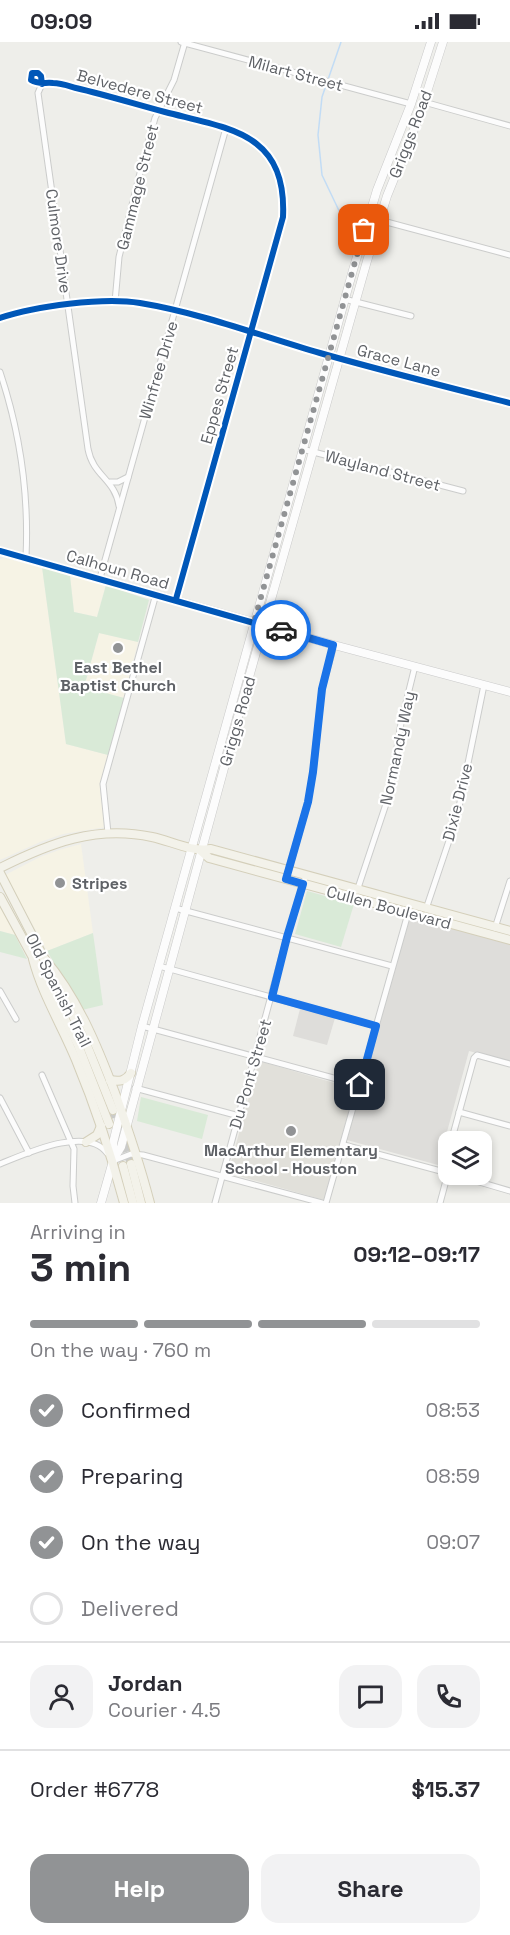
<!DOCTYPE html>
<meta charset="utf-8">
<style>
:root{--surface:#fff;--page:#f2f2f3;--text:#2b2b33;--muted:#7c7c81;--line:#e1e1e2;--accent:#919395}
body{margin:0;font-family:"Space Grotesk",sans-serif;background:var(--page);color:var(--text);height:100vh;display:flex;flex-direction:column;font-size:22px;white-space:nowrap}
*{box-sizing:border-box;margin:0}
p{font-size:20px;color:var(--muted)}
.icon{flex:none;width:33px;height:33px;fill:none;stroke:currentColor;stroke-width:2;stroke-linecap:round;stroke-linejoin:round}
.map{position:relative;height:1161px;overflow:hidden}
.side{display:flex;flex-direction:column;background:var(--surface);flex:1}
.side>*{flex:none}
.controls{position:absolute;left:438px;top:1089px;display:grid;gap:12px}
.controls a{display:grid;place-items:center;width:54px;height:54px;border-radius:12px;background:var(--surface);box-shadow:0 3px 9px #0003;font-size:30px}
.pin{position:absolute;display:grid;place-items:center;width:51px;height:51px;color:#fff;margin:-26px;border-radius:12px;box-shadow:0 3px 9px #0006}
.courier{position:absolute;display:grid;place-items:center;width:60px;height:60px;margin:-30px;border:4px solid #1a73e8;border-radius:50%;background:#fff;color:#222;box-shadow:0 2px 8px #0007}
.head em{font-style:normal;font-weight:700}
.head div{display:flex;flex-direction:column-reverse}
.head{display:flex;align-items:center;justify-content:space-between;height:102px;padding:0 30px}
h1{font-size:39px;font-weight:700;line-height:45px}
.bar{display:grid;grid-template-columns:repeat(4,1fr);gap:9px 6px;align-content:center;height:72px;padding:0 30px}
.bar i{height:8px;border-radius:4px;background:var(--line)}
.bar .active{background:var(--accent)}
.bar p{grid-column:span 4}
.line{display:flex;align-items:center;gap:15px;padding:0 30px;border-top:2px solid var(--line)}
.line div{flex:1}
.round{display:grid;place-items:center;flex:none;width:63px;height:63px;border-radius:18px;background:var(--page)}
ol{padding:0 30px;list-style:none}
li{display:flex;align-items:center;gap:18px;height:66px}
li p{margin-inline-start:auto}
li .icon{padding:6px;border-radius:50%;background:var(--accent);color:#fff;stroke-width:4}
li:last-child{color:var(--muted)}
li i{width:33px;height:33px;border:3px solid var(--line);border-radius:50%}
.button{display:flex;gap:12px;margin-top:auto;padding:12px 30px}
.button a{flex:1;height:69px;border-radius:18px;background:var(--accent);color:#fff;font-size:24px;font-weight:700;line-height:69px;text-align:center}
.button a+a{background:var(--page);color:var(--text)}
.status{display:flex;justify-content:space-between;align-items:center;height:42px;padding:0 30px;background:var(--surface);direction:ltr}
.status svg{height:16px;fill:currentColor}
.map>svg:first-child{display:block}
.commercial{fill:#f6f3e5}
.industrial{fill:#deddda}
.education{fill:#e1e0da}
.green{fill:#d9ead7}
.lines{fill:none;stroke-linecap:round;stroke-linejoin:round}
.stream{stroke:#c2dcf5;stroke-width:1.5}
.primary-tunnel{stroke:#cacbc9;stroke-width:8;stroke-dasharray:8 4;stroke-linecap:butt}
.street-casing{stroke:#cbcccb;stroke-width:7}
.secondary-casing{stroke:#cacaca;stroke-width:9}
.primary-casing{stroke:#d4cfba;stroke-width:10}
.street{stroke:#fcfcfc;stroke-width:5}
.secondary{stroke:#fcfcfc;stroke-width:8}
.primary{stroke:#f3f2ea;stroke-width:8}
.cycleway-casing{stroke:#fff;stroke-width:10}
.cycleway{stroke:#0057b8;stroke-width:6}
.done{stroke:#919395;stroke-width:6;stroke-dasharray:0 10.8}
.route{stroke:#1a73e8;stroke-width:8}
.poi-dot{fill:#919395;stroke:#fff;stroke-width:2}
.labels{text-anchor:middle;stroke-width:4.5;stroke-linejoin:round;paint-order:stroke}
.street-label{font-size:16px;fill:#5f6267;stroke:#fff}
.poi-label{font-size:16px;font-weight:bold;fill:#5f6267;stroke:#fff}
</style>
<div class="status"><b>09:09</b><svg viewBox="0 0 49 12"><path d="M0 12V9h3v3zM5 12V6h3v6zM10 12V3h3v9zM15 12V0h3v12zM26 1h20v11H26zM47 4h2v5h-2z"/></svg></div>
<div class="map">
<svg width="510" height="1161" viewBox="0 0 510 1161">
<rect width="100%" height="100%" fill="#eeeeea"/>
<!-- commercial -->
<g class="commercial">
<path d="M4,516L42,525L66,702L108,713L100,749L106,785L63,792L40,800L0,818V517Z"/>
<path d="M70,534L106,543L97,575L74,570Z"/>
<path d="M99,591L138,600L124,656L84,646Z"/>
<path d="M81,802L93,891L47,909L6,834L7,832L40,815L59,808Z"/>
<path d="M0,865L15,893L0,889Z"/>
</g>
<!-- industrial -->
<g class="industrial">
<path d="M409,874L510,902V1020L469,1009L438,1123L347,1098Z"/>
<path d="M300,967L335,976L327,1003L293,994Z"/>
</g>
<!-- education -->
<path class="education" d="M259,1019L355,1047L324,1158L228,1131Z"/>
<!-- green -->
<g class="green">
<path d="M42,525L70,534L74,570L97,575L106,543L149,558L138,600L99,591L84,645L124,656L108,713L66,702Z"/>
<path d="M307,849L354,862L341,905L295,892Z"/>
<path d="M0,889L15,893L27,917L0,910Z"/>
<path d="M93,891L103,963L82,968L47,909Z"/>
<path d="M141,1055L208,1073L202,1097L137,1079Z"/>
</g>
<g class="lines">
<!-- stream -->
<path class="stream" d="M341,0L322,55L318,93L322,133L342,175"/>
<!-- primary-tunnel -->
<path class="primary-tunnel" d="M113,1068L131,1122"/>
<!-- street casing -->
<g class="street-casing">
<g id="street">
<path d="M181,0L411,62"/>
<path d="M42,42L41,34L38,31H32L31,38C39,43 45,40 53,41C61,41 69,44 76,46C106,53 135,62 165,70C231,87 287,91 283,175L176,557"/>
<path d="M42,42L38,51L88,407C93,434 115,437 119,464"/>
<path d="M424,60L510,84"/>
<path d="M368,175L510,213"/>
<path d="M344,257L411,274"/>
<path d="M115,260L119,215L143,119L155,76L174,38L185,0"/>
<path d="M0,276C35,264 103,255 140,261C201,271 261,294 320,311C383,329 447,345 510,361"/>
<path d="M0,330C20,390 29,452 26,515"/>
<path d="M302,407L463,449"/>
<path d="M110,440H118L128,435"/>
<path d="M100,536L226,86"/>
<path d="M108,791L103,742L156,552"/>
<path d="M288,830L308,760L313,730L322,647L334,603"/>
<path d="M357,849L387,759L392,737L401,681L415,624"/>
<path d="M175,866L392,924"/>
<path d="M426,867L457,775L484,643"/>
<path d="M495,886L510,839"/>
<path d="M159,924L376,984"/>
<path d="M0,949L16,977"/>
<path d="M142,984L359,1043"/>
<path d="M42,1033L74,1107L73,1144L75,1161"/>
<path d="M135,1046L239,1074"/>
<path d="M0,1056L29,1111"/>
<path d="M459,1070L510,1084"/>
<path d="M451,1100L474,1016L477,1013L510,1022"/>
<path d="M344,1103L448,1131"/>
<path d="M113,1119L131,1112L143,1113L322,1161"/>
<path d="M0,1122C25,1112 87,1083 107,1111"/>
<path d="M442,1130L448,1107"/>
<path d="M452,1132L510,1149"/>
<path d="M215,1161L287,895L306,833"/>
<path d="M326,1161L409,868"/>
<path d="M440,1161L448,1131"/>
</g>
</g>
<!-- secondary casing -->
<g class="secondary-casing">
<g id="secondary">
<path d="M0,509L334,603L510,650"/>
<path d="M113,1118L121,1105L242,660L367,219L387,154L419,75L443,0"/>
<path d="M101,1161L113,1119V1101L142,984L353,228L377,148L411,62L431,0"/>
</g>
</g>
<!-- primary casing -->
<g class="primary-casing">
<g id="primary">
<path d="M201,809L209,816L510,898"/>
<path d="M0,826C50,801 96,783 152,795C171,799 191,810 211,807L510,889"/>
<path d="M0,831L46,920"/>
<path d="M0,855L36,921"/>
<path d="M44,916C77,955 97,1003 115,1051C128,1087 140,1123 150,1161"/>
<path d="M33,917C42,952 62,984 76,1018C95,1064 111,1112 124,1161"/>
<path d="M42,932L78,1003L109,1082"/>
<path d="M52,932L84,996L113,1068"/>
<path d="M110,1038C120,1040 125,1039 131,1031"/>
<path d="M86,1100L97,1093L101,1084"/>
<path d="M131,1122L141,1161"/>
<path d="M123,1124L133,1161"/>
</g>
</g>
<!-- street -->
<use href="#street" class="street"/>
<!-- secondary -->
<use href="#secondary" class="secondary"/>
<!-- primary -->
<use href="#primary" class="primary"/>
<!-- cycleway casing -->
<g class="cycleway-casing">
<g id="cycleway">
<path d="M42,42L41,34L38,31H32L31,38C39,43 45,40 53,41C61,41 69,44 76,46C106,53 135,62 165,70C231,87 287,91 283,175L176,557"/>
<path d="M0,276C35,264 103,255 140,261C201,271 261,294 320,311C383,329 447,345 510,361"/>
<path d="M0,509L254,581"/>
</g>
</g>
<!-- cycleway -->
<use href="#cycleway" class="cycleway"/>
</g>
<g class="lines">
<!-- done -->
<path class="done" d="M281,588L254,580L364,188"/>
<!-- route -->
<path class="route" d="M281,588L333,603L322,647L313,730L308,760L286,837L303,842L287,895L272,955L376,984L360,1043"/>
</g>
<!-- markers -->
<g class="poi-dot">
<circle cx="118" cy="606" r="6"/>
<circle cx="60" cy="841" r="6"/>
<circle cx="291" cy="1089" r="6"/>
</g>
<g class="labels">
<!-- street labels -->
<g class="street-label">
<text transform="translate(296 31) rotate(15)" y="6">Milart Street</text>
<text transform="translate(140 49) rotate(15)" y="6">Belvedere Street</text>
<text transform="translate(410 92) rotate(-69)" y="6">Griggs Road</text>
<text transform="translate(137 145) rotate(-76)" y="6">Gammage Street</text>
<text transform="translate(59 199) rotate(82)" y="6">Culmore Drive</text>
<text transform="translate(399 318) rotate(15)" y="6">Grace Lane</text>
<text transform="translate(158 328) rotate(-74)" y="6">Winfree Drive</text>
<text transform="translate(219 353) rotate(-74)" y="6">Eppes Street</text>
<text transform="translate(383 428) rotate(15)" y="6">Wayland Street</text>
<text transform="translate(118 527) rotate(16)" y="6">Calhoun Road</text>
<text transform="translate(237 679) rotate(-74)" y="6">Griggs Road</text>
<text transform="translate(397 706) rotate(-78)" y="6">Normandy Way</text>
<text transform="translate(457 760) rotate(-76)" y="6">Dixie Drive</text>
<text transform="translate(389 865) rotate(15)" y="6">Cullen Boulevard</text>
<text transform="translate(59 948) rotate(63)" y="6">Old Spanish Trail</text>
<text transform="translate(250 1032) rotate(-74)" y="6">Du Pont Street</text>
</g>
<!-- poi labels -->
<g class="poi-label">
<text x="118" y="631">East Bethel<tspan x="118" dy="18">Baptist Church</tspan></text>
<text x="72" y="847" text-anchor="start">Stripes</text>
<text x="291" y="1114">MacArthur Elementary<tspan x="291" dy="18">School - Houston</tspan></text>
</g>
</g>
</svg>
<div class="controls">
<a><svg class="icon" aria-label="layers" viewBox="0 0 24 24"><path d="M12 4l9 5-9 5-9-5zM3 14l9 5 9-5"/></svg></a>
</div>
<div class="pin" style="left:364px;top:188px;background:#ea580c"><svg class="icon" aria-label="bag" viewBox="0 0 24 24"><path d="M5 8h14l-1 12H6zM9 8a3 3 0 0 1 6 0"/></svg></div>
<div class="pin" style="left:360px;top:1043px;background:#1f2937"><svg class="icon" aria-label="home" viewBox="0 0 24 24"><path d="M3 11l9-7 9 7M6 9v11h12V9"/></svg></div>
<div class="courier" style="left:281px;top:588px"><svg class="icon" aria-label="car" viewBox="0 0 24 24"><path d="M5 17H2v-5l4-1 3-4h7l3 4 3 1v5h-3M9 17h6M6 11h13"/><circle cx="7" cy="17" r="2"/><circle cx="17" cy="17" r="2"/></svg></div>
</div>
<section class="side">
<div class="head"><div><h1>3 min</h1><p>Arriving in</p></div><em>09:12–09:17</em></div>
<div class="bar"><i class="active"></i><i class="active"></i><i class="active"></i><i></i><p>On the way · 760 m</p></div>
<ol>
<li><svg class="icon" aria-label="check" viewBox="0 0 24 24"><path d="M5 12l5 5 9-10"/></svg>Confirmed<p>08:53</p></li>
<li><svg class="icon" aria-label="check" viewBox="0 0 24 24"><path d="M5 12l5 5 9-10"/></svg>Preparing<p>08:59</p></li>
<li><svg class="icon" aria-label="check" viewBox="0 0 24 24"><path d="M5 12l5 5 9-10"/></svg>On the way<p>09:07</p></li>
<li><i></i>Delivered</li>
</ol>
<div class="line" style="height:108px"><a class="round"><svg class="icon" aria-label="person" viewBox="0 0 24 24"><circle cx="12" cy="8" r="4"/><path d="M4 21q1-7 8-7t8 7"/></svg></a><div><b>Jordan</b><p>Courier · 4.5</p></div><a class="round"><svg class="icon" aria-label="chat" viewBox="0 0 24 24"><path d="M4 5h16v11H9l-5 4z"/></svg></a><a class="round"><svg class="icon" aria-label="phone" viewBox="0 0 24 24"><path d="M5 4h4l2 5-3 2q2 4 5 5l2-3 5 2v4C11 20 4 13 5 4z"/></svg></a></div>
<div class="line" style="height:78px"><div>Order #6778</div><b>$15.37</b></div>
<div class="button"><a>Help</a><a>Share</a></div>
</section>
